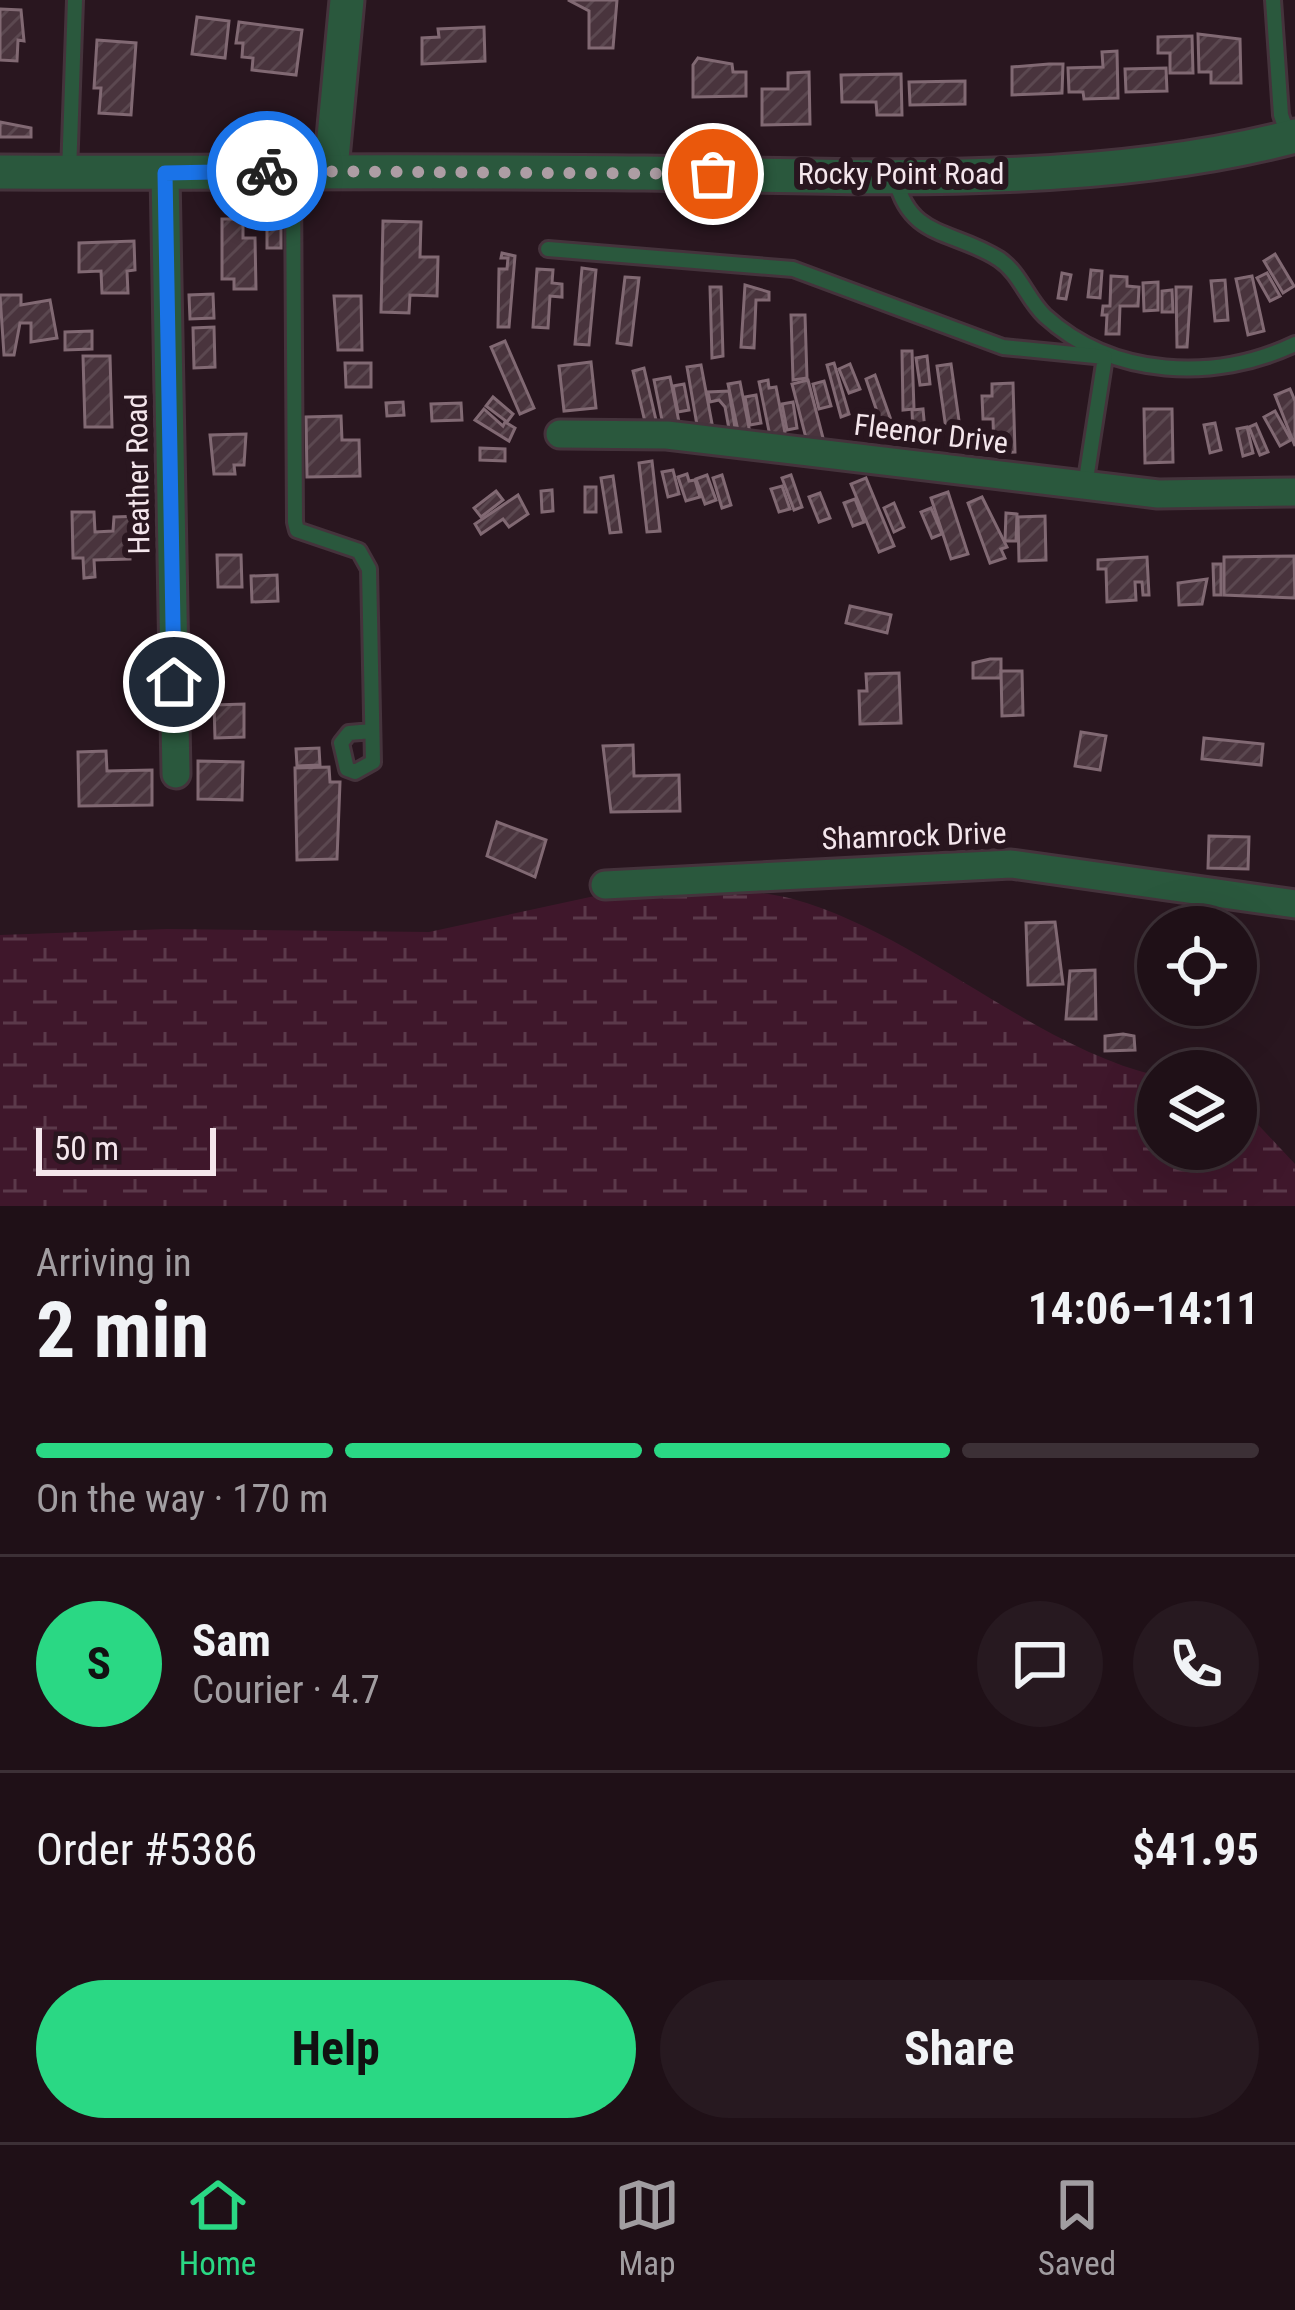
<!DOCTYPE html>
<meta charset="utf-8">
<style>
:root{--surface:#1f1017;--page:#271920;--text:#f1f3f6;--muted:#a19da1;--line:#3c3036;--accent:#2ad884}
body{margin:0;font-family:"Roboto Condensed",sans-serif;background:var(--page);color:var(--text);height:100vh;display:flex;flex-direction:column;font-size:45px;white-space:nowrap}
*{box-sizing:border-box;margin:0}
p{font-size:39px;color:var(--muted)}
.icon{flex:none;width:66px;height:66px;fill:none;stroke:currentColor;stroke-width:2;stroke-linecap:round;stroke-linejoin:round}
.map{position:relative;height:1206px;overflow:hidden}
.drawer{display:flex;flex-direction:column;background:var(--surface);flex:1}
.drawer>*{flex:none}
.controls{position:absolute;left:1137px;top:906px;display:grid;gap:24px}
.controls a{display:grid;place-items:center;width:120px;height:120px;border-radius:50%;background:var(--surface);box-shadow:0 12px 48px #0002,0 0 0 3px var(--line);font-size:60px}
.scale{position:absolute;left:36px;bottom:30px;width:180px;box-sizing:border-box;padding-left:12px;border:6px solid #f4e6ec;border-top:0;font-size:33px;line-height:42px;white-space:nowrap;color:#f4e6ec;-webkit-text-stroke:9px #29161f;paint-order:stroke}
.pin{position:absolute;display:grid;place-items:center;width:102px;height:102px;color:#fff;margin:-51px;border:6px solid #fff;border-radius:50%;box-shadow:0 3px 12px #0007}
.courier{position:absolute;display:grid;place-items:center;width:120px;height:120px;margin:-60px;border:9px solid #1a73e8;border-radius:50%;background:#fff;color:#222;box-shadow:0 3px 15px #0007}
.summary em{font-style:normal;font-weight:700}
.summary div{display:flex;flex-direction:column-reverse}
.summary{display:flex;align-items:center;justify-content:space-between;height:204px;padding:0 36px}
h1{font-size:78px;font-weight:700;line-height:90px}
.bar{display:grid;grid-template-columns:repeat(4,1fr);gap:18px 12px;align-content:center;height:144px;padding:0 36px}
.bar i{height:15px;border-radius:9px;background:var(--line)}
.bar .selected{background:var(--accent)}
.bar p{grid-column:span 4}
.line{display:flex;align-items:center;gap:30px;padding:0 36px;border-top:3px solid var(--line)}
.line div{flex:1}
.round{display:grid;place-items:center;flex:none;width:126px;height:126px;border-radius:63px;background:var(--page)}
.action{display:flex;gap:24px;margin-top:auto;padding:24px 36px}
.action a{flex:1;height:138px;border-radius:72px;background:var(--accent);color:#111;font-size:48px;font-weight:700;line-height:138px;text-align:center}
.action a+a{background:var(--page);color:var(--text)}
.menu{display:flex;justify-content:space-around;align-items:center;height:168px;border-top:3px solid var(--line);background:var(--surface);font-size:33px;color:var(--muted)}
.menu a{display:grid;justify-items:center;gap:6px}
.menu .selected{color:var(--accent)}
.map>svg:first-child{display:block}
.wetland{fill:url(#wetland-marsh)}
.building{fill:url(#building-hatch);stroke:#816973;stroke-width:3}
.lines{fill:none;stroke-linecap:round;stroke-linejoin:round}
.service-casing{stroke:#45333c;stroke-width:20}
.minor-casing{stroke:#45333c;stroke-width:33}
.tertiary-casing{stroke:#45333c;stroke-width:39}
.service{stroke:#2a583d;stroke-width:14}
.minor{stroke:#2a583d;stroke-width:27}
.tertiary{stroke:#2a583d;stroke-width:33}
.done{stroke:#ad9da4;stroke-width:12;stroke-dasharray:0 21.6}
.route{stroke:#1a73e8;stroke-width:15}
.labels{text-anchor:middle;stroke-width:12;stroke-linejoin:round;paint-order:stroke}
.street-label{font-size:30px;fill:#f4e6ec;stroke:#29161f}
</style>
<div class="map">
<svg width="1295" height="1206" viewBox="0 0 1295 1206">
<defs>
<pattern id="wetland-marsh" width="20" height="14" patternUnits="userSpaceOnUse" patternTransform="scale(3)"><rect width="20" height="14" fill="#3f172b"/><path d="M1 5h8M5 5V1M11 12h8M15 12V8" fill="none" stroke="#5b394a"/></pattern>
<pattern id="building-hatch" width="6" height="6" patternUnits="userSpaceOnUse" patternTransform="scale(3)"><rect width="6" height="6" fill="#49343d"/><path d="M-1 1l2-2M0 6l6-6M5 7l2-2" fill="none" stroke="#5b4850"/></pattern>
</defs>
<rect width="100%" height="100%" fill="#29161f"/>
<!-- wetland -->
<path class="wetland" d="M627,889C676,892 747,886 793,899C918,933 1033,1047 1158,1076V1149H1236V1101L1295,1164V1206H0V935L167,929L429,932Z"/>
<!-- building -->
<g class="building">
<path d="M568,0H617L613,48H589V11Z"/>
<path d="M0,9L21,10L24,41L18,40L17,61L0,60Z"/>
<path d="M197,17L229,21L225,58L192,54Z"/>
<path d="M239,22L302,30L296,75L252,70L253,58L242,57L243,43H236Z"/>
<path d="M484,27L485,61L422,64V38L439,37L438,29Z"/>
<path d="M1198,34L1240,39L1241,83H1211V72H1199Z"/>
<path d="M1192,36L1193,73H1170V53H1158V37Z"/>
<path d="M97,40L136,43L131,115L99,113L101,88H94Z"/>
<path d="M1117,51L1118,98L1084,99L1083,92H1069L1068,68L1103,67L1102,52Z"/>
<path d="M698,58L732,64L733,72H746V96L693,97V65Z"/>
<path d="M1049,64H1063L1062,93L1012,95V67Z"/>
<path d="M1166,68L1167,91L1126,92L1125,69Z"/>
<path d="M809,72L810,124L762,125V89H788V73Z"/>
<path d="M901,74L902,115H877L876,102H842L841,75Z"/>
<path d="M965,81V104L910,105L909,82Z"/>
<path d="M0,122L31,128V137H0Z"/>
<path d="M222,219H243V238H255L256,289H234V279H222Z"/>
<rect x="267" y="221" width="14" height="27"/>
<path d="M383,221L421,222L420,257H438L437,296L410,295L409,313L381,312Z"/>
<path d="M134,241L135,270L127,271L128,293H102L101,271L79,272V243Z"/>
<path d="M502,253L515,256L509,327H498L499,269H507L508,258H501Z"/>
<path d="M1275,254L1294,286L1283,293L1264,261Z"/>
<path d="M582,268L596,270L589,345L575,344Z"/>
<path d="M537,269L553,270L552,283L562,284V297L550,296L548,328L533,327Z"/>
<path d="M1091,270L1102,271L1100,298L1088,297Z"/>
<path d="M1062,273L1071,275L1066,299L1058,298Z"/>
<path d="M1267,273L1280,296L1270,301L1257,278Z"/>
<path d="M1111,276L1127,277V286L1139,287L1138,306H1120L1119,334H1106L1107,315H1102L1103,306H1110Z"/>
<path d="M1252,276L1264,331L1248,335L1236,279Z"/>
<path d="M625,277L639,278L631,345L617,343Z"/>
<path d="M1225,280L1228,320L1215,321L1211,281Z"/>
<path d="M1158,282V310L1144,311L1143,283Z"/>
<path d="M745,285L769,292V300H756L754,348L741,347Z"/>
<path d="M710,287H721L723,356L712,358Z"/>
<path d="M1176,287H1191L1187,347H1177Z"/>
<path d="M1172,290L1173,312H1162V291Z"/>
<path d="M213,294L214,318L190,319L189,295Z"/>
<path d="M0,295H21V305L50,300L57,338L31,342V323H20L14,355H4Z"/>
<path d="M334,296H361L362,350H338Z"/>
<path d="M791,315H805L807,378L793,380Z"/>
<path d="M214,327L215,367L194,368L193,328Z"/>
<path d="M92,331V349L65,350V332Z"/>
<path d="M505,341L534,408L520,414L491,347Z"/>
<path d="M902,351H912L914,409L903,410Z"/>
<path d="M83,356H110L112,427H85Z"/>
<path d="M927,356L930,384L920,385L916,358Z"/>
<path d="M591,362L596,408L564,411L559,366Z"/>
<path d="M345,363H371V387H346Z"/>
<path d="M834,363L849,414L841,417L827,365Z"/>
<path d="M850,364L860,389L849,393L839,369Z"/>
<path d="M951,364L962,442L948,443L937,366Z"/>
<path d="M701,365L713,429L698,431L687,367Z"/>
<path d="M644,368L656,420L645,422L633,371Z"/>
<path d="M875,375L897,437L887,441L866,379Z"/>
<path d="M670,377L680,427L664,430L654,380Z"/>
<path d="M768,380L769,388L776,387L786,438L771,441L759,382Z"/>
<path d="M808,380L823,438L807,442L792,384Z"/>
<path d="M824,381L831,406L819,409L813,384Z"/>
<path d="M740,382L751,438L740,440L728,384Z"/>
<path d="M1013,383L1015,452L994,453L993,419H983L982,396H992V384Z"/>
<path d="M684,384L689,410L678,412L673,386Z"/>
<path d="M1290,389L1295,401V446L1275,395Z"/>
<path d="M729,391L735,428L729,429L725,407L719,400L710,402L708,392Z"/>
<path d="M756,395L761,423L750,425L745,397Z"/>
<path d="M493,397L513,414L507,422L486,406Z"/>
<path d="M403,402L404,415L387,416L386,403Z"/>
<path d="M793,402L797,428L787,430L782,404Z"/>
<path d="M461,403L462,420L432,421L431,404Z"/>
<path d="M484,409L503,426L505,422L515,428L509,441L475,420Z"/>
<path d="M923,409L925,431L913,432L912,410Z"/>
<path d="M1144,409H1172L1173,462L1145,463Z"/>
<path d="M1275,411L1291,440L1280,446L1264,417Z"/>
<path d="M341,416L342,440H359L360,476L307,477L306,417Z"/>
<path d="M1215,423L1221,450L1210,453L1204,425Z"/>
<path d="M1256,424L1268,452L1260,455L1249,427Z"/>
<path d="M1247,427L1253,453L1243,456L1237,429Z"/>
<path d="M246,434L244,465H234L235,474H214L210,435Z"/>
<path d="M480,448L505,449V461L480,460Z"/>
<path d="M652,461L660,531L647,532L639,463Z"/>
<path d="M673,470L679,494L668,497L662,472Z"/>
<path d="M687,474L689,481L695,480L700,497L686,501L678,477Z"/>
<path d="M707,475L716,500L705,504L696,479Z"/>
<path d="M722,475L731,505L722,508L713,478Z"/>
<path d="M791,475L802,507L794,510L782,478Z"/>
<path d="M613,476L621,532L610,533L601,478Z"/>
<path d="M866,478L894,546L879,552L851,484Z"/>
<path d="M782,486L790,509L779,512L771,489Z"/>
<rect x="585" y="487" width="11" height="25"/>
<path d="M552,490L553,511L542,512L541,491Z"/>
<path d="M496,491L503,500L481,517L474,508Z"/>
<path d="M948,492L968,554L951,559L931,498Z"/>
<path d="M820,493L830,518L819,522L809,497Z"/>
<path d="M518,495L528,514L509,527L503,519L481,534L475,524Z"/>
<path d="M982,497L1007,547L1001,549L1005,558L990,563L968,503Z"/>
<path d="M855,499L864,522L853,526L844,503Z"/>
<path d="M894,503L904,527L894,532L884,508Z"/>
<path d="M931,508L942,534L932,538L921,512Z"/>
<path d="M72,512H94L95,532L113,531L114,517L142,516L143,550H130V559L94,560L95,577L84,578L83,558H73Z"/>
<path d="M1006,513L1017,514L1016,541H1005Z"/>
<path d="M1045,516L1046,560L1019,561L1018,517Z"/>
<path d="M217,555H241L242,587H218Z"/>
<path d="M1294,556L1295,598L1224,595V557Z"/>
<path d="M1147,557L1149,595H1143L1142,582H1135L1136,600L1107,602L1106,569H1098V560Z"/>
<path d="M1213,564H1221V595H1214Z"/>
<path d="M277,575L278,601L252,602L251,576Z"/>
<path d="M1207,579L1202,604L1179,605L1178,583Z"/>
<path d="M850,606L891,615L887,633L846,623Z"/>
<path d="M990,659H1001V678H973V663Z"/>
<path d="M1001,671H1022L1023,715L1002,716Z"/>
<path d="M899,673L901,723L860,724L859,691H867L866,674Z"/>
<path d="M244,704V737L215,738L214,705Z"/>
<path d="M1081,732L1106,736L1100,770L1075,766Z"/>
<path d="M1204,738L1263,744L1261,765L1202,759Z"/>
<path d="M633,745L634,776L679,775L680,811L611,812L603,746Z"/>
<path d="M319,748L320,765L297,766L296,749Z"/>
<path d="M106,751L107,771L152,770V805L79,806L78,752Z"/>
<path d="M198,761L243,762L242,800L198,799Z"/>
<path d="M329,767L330,782H340L337,859L297,860L295,768Z"/>
<path d="M497,822L546,840L535,877L487,856Z"/>
<path d="M1209,836L1249,837L1248,869L1208,868Z"/>
<path d="M1055,922L1063,984L1028,985L1026,923Z"/>
<path d="M1095,970L1096,1019H1066L1070,971Z"/>
<path d="M1174,1005H1221L1219,1015Z"/>
<path d="M1123,1034L1134,1036L1135,1050L1105,1051V1036Z"/>
</g>
<g class="lines">
<!-- service casing -->
<g class="service-casing">
<g id="service">
<path d="M1273,0L1281,115L1289,138"/>
<path d="M69,173L75,0"/>
<path d="M293,175L295,522L297,530L359,551L369,569L373,762L355,772L347,769L341,743L349,733L372,731"/>
<path d="M896,180C910,239 954,230 999,259C1020,273 1027,299 1045,316C1113,378 1215,382 1295,344"/>
<path d="M548,249L793,269L1003,347L1105,357L1085,486"/>
</g>
</g>
<!-- minor casing -->
<g class="minor-casing">
<g id="minor">
<path d="M165,173L176,774"/>
<path d="M560,434L667,435L1158,494L1295,492"/>
<path d="M605,885L1011,864L1295,904"/>
</g>
</g>
<!-- tertiary casing -->
<g class="tertiary-casing">
<g id="tertiary">
<path d="M331,169L347,0"/>
<path d="M0,172C215,173 429,170 644,173C853,176 1092,190 1295,136"/>
</g>
</g>
<!-- service -->
<use href="#service" class="service"/>
<!-- minor -->
<use href="#minor" class="minor"/>
<!-- tertiary -->
<use href="#tertiary" class="tertiary"/>
</g>
<g class="lines">
<!-- done -->
<path class="done" d="M267,171L713,174"/>
<!-- route -->
<path class="route" d="M174,682L165,173L267,171"/>
</g>
<g class="labels">
<!-- street labels -->
<g class="street-label">
<text x="901" y="184">Rocky Point Road</text>
<text transform="translate(931 434) rotate(7)" y="10">Fleenor Drive</text>
<text transform="translate(138 474) rotate(-91)" y="10">Heather Road</text>
<text transform="translate(914 836) rotate(-2)" y="10">Shamrock Drive</text>
</g>
</g>
</svg>
<div class="controls">
<a><svg class="icon" aria-label="locate" viewBox="0 0 24 24"><circle cx="12" cy="12" r="6"/><path d="M12 2v4M12 18v4M2 12h4M18 12h4"/></svg></a>
<a><svg class="icon" aria-label="layers" viewBox="0 0 24 24"><path d="M12 4l9 5-9 5-9-5zM3 14l9 5 9-5"/></svg></a>
</div>
<div class="scale">50 m</div>
<div class="pin" style="left:713px;top:174px;background:#ea580c"><svg class="icon" aria-label="bag" viewBox="0 0 24 24"><path d="M5 8h14l-1 12H6zM9 8a3 3 0 0 1 6 0"/></svg></div>
<div class="pin" style="left:174px;top:682px;background:#1f2937"><svg class="icon" aria-label="home" viewBox="0 0 24 24"><path d="M3 11l9-7 9 7M6 9v11h12V9"/></svg></div>
<div class="courier" style="left:267px;top:171px"><svg class="icon" aria-label="bike" viewBox="0 0 24 24"><circle cx="6" cy="16" r="4"/><circle cx="18" cy="16" r="4"/><path d="M6 16l4-8h5l3 8M10 8l3 8H6M13 5h3"/></svg></div>
</div>
<section class="drawer">
<div class="summary"><div><h1>2 min</h1><p>Arriving in</p></div><em>14:06–14:11</em></div>
<div class="bar"><i class="selected"></i><i class="selected"></i><i class="selected"></i><i></i><p>On the way · 170 m</p></div>
<div class="line" style="height:216px"><b class="round" style="background:var(--accent);color:#111">S</b><div><b>Sam</b><p>Courier · 4.7</p></div><a class="round"><svg class="icon" aria-label="chat" viewBox="0 0 24 24"><path d="M4 5h16v11H9l-5 4z"/></svg></a><a class="round"><svg class="icon" aria-label="phone" viewBox="0 0 24 24"><path d="M5 4h4l2 5-3 2q2 4 5 5l2-3 5 2v4C11 20 4 13 5 4z"/></svg></a></div>
<div class="line" style="height:156px"><div>Order #5386</div><b>$41.95</b></div>
<div class="action"><a>Help</a><a>Share</a></div>
</section>
<nav class="menu">
<a class="selected"><svg class="icon" aria-label="home" viewBox="0 0 24 24"><path d="M3 11l9-7 9 7M6 9v11h12V9"/></svg>Home</a>
<a><svg class="icon" aria-label="map" viewBox="0 0 24 24"><path d="M3 6l6-2 6 2 6-2v14l-6 2-6-2-6 2zM9 4v14M15 6v14"/></svg>Map</a>
<a><svg class="icon" aria-label="saved" viewBox="0 0 24 24"><path d="M7 4h10v16l-5-4-5 4z"/></svg>Saved</a>
</nav>
